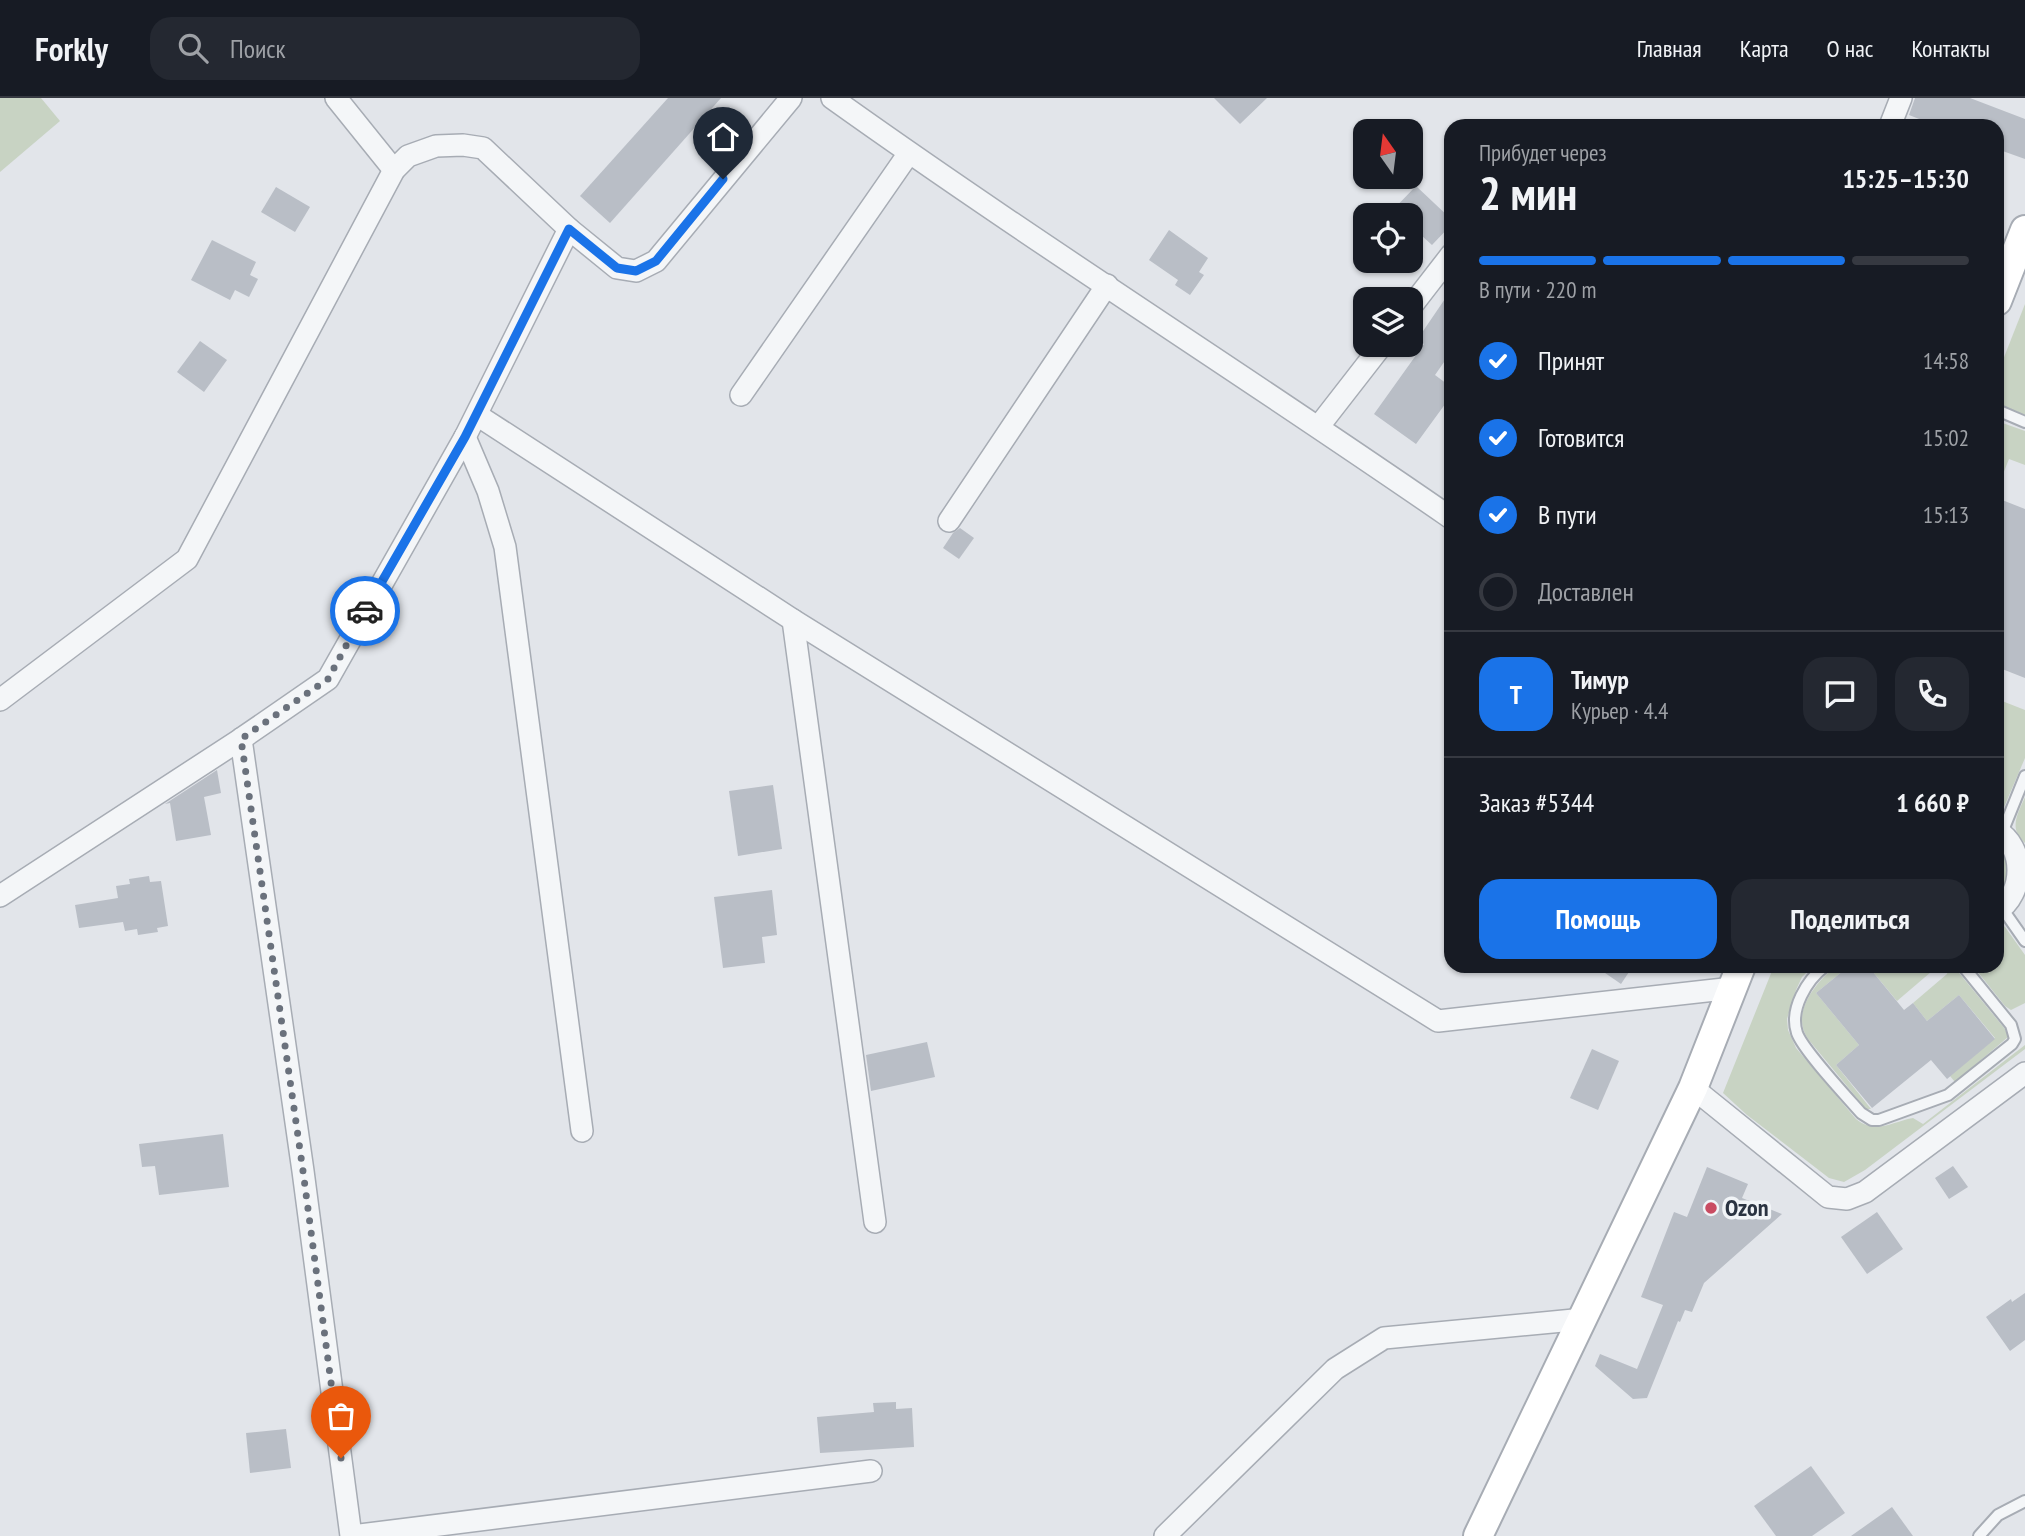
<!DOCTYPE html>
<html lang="ru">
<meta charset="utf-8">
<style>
:root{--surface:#171b24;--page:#242831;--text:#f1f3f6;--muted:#9ea1a6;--line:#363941;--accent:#1a73e8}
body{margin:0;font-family:"PT Sans Narrow",sans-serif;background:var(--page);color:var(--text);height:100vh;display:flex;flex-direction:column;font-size:26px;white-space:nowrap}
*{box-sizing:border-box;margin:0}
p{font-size:23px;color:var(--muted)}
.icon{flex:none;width:38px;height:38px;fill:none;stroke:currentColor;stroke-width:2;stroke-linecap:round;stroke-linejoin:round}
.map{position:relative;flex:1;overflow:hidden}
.panel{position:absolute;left:1444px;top:21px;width:560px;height:854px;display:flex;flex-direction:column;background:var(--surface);border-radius:21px;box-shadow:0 2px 5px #0004}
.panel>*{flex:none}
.needle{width:46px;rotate:346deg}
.buttons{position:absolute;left:1353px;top:21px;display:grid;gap:14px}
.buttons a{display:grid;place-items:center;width:70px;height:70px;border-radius:14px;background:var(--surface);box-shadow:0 2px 5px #0004;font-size:35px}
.pin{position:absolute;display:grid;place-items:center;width:60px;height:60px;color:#fff;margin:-72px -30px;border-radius:50% 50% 50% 0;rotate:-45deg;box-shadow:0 0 7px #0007}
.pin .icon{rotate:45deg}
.courier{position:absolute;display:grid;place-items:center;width:70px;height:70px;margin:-35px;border:5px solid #1a73e8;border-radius:50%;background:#fff;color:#222;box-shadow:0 2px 9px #0007}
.headline em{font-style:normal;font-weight:800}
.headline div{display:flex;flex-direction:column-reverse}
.headline{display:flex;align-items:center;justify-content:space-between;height:119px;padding:0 35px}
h1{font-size:46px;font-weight:800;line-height:52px}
.bar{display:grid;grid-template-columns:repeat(4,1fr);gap:10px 7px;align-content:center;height:84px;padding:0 35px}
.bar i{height:9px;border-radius:5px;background:var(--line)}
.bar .active{background:var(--accent)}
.bar p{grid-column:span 4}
.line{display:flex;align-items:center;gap:18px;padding:0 35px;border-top:2px solid var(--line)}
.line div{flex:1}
.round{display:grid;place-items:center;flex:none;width:74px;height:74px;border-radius:21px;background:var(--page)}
ol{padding:0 35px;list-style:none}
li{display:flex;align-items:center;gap:21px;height:77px}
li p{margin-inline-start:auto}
li .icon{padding:7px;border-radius:50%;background:var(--accent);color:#fff;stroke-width:4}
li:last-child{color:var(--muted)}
li i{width:38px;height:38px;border:4px solid var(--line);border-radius:50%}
.primary-button{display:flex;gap:14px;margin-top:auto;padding:14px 35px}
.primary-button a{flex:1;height:80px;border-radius:21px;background:var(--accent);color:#fff;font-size:28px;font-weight:800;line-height:80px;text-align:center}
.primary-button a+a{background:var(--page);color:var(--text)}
header{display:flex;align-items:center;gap:42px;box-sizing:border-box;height:98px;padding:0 35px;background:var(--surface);border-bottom:2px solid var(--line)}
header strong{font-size:33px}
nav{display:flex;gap:38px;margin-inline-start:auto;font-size:24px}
.search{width:490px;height:63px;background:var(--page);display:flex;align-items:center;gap:18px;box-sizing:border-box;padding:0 24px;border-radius:21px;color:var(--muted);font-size:26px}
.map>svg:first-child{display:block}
.green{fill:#c8d3c3}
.building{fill:#b9bec6}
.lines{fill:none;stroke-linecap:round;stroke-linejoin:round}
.lane-casing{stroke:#a7acb4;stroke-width:14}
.street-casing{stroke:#a7acb4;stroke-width:24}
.secondary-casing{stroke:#a7acb4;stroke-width:32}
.lane{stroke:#f4f6f8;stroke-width:10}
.street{stroke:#f4f6f8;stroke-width:21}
.secondary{stroke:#fff;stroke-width:28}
.done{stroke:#6a717c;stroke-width:7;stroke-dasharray:0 12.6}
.route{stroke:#1a73e8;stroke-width:9}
.poi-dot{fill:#c94c62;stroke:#f1f4f7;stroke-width:2.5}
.labels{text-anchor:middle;stroke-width:7;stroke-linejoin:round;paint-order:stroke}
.poi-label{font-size:24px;font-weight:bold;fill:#2a3341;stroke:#f1f4f7;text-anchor:start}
</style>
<header>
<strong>Forkly</strong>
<div class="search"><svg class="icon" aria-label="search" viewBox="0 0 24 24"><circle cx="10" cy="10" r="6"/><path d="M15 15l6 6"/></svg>Поиск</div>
<nav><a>Главная</a><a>Карта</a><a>О нас</a><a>Контакты</a></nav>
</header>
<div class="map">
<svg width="2025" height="1438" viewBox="0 0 2025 1438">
<rect width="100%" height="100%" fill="#e2e5ea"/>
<!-- green -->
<g class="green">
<path d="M0,0H41L60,23L0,74Z"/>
<path d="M2025,206V317L1997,305V277Z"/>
<path d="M1997,323L2025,333V367L2009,361L1997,391Z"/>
<path d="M1997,601L2025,612V660L2002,714L1997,720Z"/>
<path d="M2025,699V745C2008,731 2018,715 2025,699Z"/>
<path d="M1997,742L2015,776L1997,804Z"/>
<path d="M1997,823L2005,829L2025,857V905L2011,912L2005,908L1973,868H1997Z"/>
<path d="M1774,868H1813L1802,879L1796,892L1787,921L1788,932L1796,950L1856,1021C1876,1037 1891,1024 1913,1020L1923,1026L2025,947V951L1865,1072L1844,1084L1829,1080L1747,1017L1723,995Z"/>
<path d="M1836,868H1849L1816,895L1859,947L1836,967L1871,1011H1866L1808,941C1790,915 1816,884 1836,868Z"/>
<path d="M1868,868H1938L1897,903Z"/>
<path d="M1949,868L1955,870L2005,931L2008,939L1955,984L1950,978L1995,940L1959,897L1927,923L1913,905L1947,876Z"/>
</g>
<!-- building -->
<g class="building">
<path d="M668,0H721L610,125L580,98Z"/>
<path d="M1214,0H1267L1240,26Z"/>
<path d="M1915,0H1970L2025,21V61L1997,51V28H1937L1909,17Z"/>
<path d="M1416,88L1451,121V127L1432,147L1410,127V117H1388Z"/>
<path d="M276,89L310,109L295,134L261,114Z"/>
<path d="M1169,132L1208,160L1199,174L1204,177L1190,197L1175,187L1178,182L1149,162Z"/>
<path d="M212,142L256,164L250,177L258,181L249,199L235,192L230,202L191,182Z"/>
<path d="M1451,192V254L1435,277L1451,289V298L1416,346L1374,316L1424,246L1417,242Z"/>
<path d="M200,243L227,262L204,294L177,274Z"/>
<path d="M1997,400L2025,411V580L1997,569Z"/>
<path d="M960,430L974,440L959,461L943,450L953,435Z"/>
<path d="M217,672L221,695L204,699L211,737L176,743L170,705L165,706Z"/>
<path d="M773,687L782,751L738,758L729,693Z"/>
<path d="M149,778L150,784L161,783L168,828L157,830L158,834L138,837L137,831L125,833L123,824L79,830L75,807L118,800L116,788L130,786L129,781Z"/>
<path d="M772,792L777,837L762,839L765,865L723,870L714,799Z"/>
<path d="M1595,868H1633L1621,886Z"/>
<path d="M1849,868H1868L1904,912L1913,905L1927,923L1959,897L1995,941L1947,981L1931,962L1872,1010L1836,967L1859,947L1816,895Z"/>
<path d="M927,944L935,979L871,993L866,957Z"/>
<path d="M1592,951L1619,963L1598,1012L1570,1000Z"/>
<path d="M223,1036L229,1089L159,1097L155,1068L142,1069L139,1046Z"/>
<path d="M1953,1068L1968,1089L1949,1101L1935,1080Z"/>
<path d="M1707,1069L1748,1086L1742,1100L1782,1116L1704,1185L1692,1214L1685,1212L1680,1224L1678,1223L1647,1300L1633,1301L1595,1268L1600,1256L1637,1271L1663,1207L1641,1199L1674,1114L1687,1119Z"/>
<path d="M1877,1114L1903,1151L1867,1176L1841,1139Z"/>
<path d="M2025,1195V1242L2010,1253L1986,1219L2011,1201L2012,1204Z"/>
<path d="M896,1304V1311L912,1310L914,1349L820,1355L817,1319L874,1314L873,1305Z"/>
<path d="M286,1331L291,1370L250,1375L246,1335Z"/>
<path d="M1811,1368L1845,1415L1812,1438H1776L1754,1408Z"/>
<path d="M1892,1409L1913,1438H1851Z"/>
</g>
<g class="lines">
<!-- lane casing -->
<g class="lane-casing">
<g id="lane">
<path d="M1997,312L2025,324"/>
<path d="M2002,735L2025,678"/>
<path d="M2002,810L2025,843"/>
<path d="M1825,868C1807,882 1789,911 1797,935C1803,952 1847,999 1861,1015L1872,1022H1879L1948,997L2012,946L2015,941L2011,927L1963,868"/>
<path d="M1979,1438L1998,1417L2025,1403"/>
</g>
</g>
<!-- street casing -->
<g class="street-casing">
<g id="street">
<path d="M336,0L394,72"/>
<path d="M832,0C1035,145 1246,278 1451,420"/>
<path d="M1890,28L1901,0"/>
<path d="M1410,210L1451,157"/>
<path d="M741,297L909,55"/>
<path d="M477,317L793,522L1438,923L1733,890"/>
<path d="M1319,328L1382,247"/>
<path d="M465,339L488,393L505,449L582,1033"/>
<path d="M949,423L1107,187"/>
<path d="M793,522L875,1124"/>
<path d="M0,602L187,461L394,72L408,58L436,48L463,47L483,50L569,131L617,170L636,173L656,163L791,0"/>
<path d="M241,641L303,1073L351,1438"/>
<path d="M1997,733C2025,748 2025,796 1997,813"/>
<path d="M0,798L241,641L328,581L465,339L569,131"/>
<path d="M1693,990L1828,1099L1847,1101L1865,1094L2025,975"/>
<path d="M352,1438L871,1373"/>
<path d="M1165,1438L1335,1271L1384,1240L1584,1221"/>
</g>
</g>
<!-- secondary casing -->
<g class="secondary-casing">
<g id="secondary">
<path d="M1997,203L2025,132"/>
<path d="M1478,1438L1693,990L1741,868"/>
</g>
</g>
<!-- lane -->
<use href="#lane" class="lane"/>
<!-- street -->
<use href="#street" class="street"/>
<!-- secondary -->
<use href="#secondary" class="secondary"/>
</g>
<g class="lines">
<!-- done -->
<path class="done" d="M341,1360L303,1073L241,641L328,581L365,513"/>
<!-- route -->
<path class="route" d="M365,513L465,339L569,131L617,170L636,173L656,163L723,81"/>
</g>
<!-- markers -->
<circle class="poi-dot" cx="1711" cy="1110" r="7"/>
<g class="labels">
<!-- poi labels -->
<g class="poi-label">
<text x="1725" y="1118">Ozon</text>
</g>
</g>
</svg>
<div class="buttons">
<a><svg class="needle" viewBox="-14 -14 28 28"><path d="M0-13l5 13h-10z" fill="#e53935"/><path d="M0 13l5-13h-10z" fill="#9ea1a6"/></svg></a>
<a><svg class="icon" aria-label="locate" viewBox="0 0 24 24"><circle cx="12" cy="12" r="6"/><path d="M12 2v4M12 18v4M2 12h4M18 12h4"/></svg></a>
<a><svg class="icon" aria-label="layers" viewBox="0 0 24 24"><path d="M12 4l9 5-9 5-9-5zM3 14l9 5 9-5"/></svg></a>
</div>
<div class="pin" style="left:341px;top:1360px;background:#ea580c"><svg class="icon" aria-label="bag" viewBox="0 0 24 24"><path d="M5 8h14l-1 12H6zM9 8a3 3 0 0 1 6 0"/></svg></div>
<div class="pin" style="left:723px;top:81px;background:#1f2937"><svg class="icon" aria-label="home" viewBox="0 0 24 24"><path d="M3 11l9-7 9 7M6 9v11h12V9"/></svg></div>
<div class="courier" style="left:365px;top:513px"><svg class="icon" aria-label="car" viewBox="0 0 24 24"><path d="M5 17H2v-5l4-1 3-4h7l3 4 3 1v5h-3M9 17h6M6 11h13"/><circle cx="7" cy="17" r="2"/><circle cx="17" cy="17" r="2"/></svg></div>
<section class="panel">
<div class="headline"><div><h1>2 мин</h1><p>Прибудет через</p></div><em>15:25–15:30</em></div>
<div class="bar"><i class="active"></i><i class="active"></i><i class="active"></i><i></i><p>В пути · 220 m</p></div>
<ol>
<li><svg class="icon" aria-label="check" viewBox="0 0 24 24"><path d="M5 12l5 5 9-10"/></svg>Принят<p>14:58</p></li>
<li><svg class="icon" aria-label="check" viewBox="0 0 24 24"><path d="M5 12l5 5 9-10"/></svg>Готовится<p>15:02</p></li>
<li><svg class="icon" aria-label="check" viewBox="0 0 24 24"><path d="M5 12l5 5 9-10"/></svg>В пути<p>15:13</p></li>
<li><i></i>Доставлен</li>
</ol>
<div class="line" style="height:126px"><b class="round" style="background:var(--accent);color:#fff">Т</b><div><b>Тимур</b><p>Курьер · 4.4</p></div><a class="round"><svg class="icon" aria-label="chat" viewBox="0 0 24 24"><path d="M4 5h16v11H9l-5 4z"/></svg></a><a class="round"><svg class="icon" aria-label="phone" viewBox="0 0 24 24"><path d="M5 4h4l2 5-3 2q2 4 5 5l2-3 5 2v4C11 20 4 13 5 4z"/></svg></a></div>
<div class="line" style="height:91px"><div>Заказ #5344</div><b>1 660 ₽</b></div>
<div class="primary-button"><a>Помощь</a><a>Поделиться</a></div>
</section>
</div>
